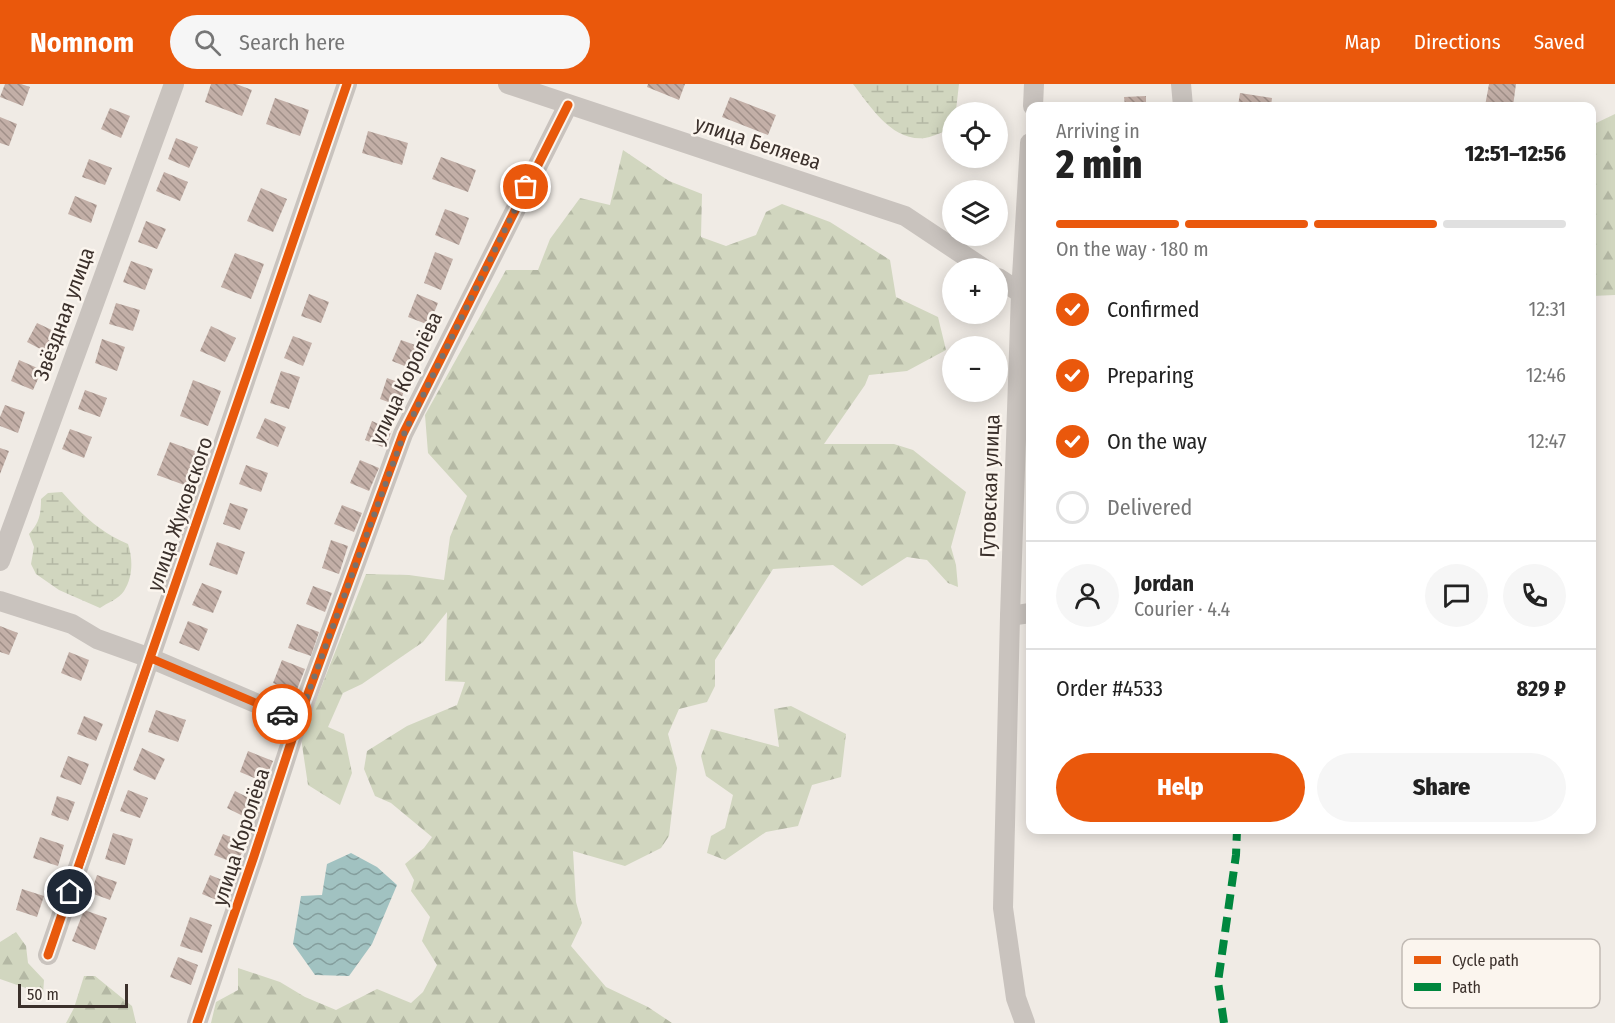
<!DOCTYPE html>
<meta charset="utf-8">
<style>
:root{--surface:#fff;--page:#f6f6f6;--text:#222;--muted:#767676;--line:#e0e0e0;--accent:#ea580c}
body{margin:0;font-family:"Fira Sans Condensed",sans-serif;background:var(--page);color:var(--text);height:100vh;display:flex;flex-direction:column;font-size:22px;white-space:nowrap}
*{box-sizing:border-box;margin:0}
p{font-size:20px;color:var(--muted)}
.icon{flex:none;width:33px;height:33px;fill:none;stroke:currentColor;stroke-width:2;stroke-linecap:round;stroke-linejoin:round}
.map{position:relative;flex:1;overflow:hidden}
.drawer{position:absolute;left:1026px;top:18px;width:570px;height:732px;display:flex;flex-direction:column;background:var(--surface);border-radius:12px;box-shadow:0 3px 15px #0003}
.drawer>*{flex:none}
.tools{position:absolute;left:942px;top:18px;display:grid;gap:12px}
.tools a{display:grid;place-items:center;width:66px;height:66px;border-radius:50%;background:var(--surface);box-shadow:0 3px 15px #0003;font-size:30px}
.scale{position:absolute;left:18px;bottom:15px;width:110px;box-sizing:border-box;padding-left:6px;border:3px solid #3b302b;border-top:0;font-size:16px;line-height:21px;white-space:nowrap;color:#3b302b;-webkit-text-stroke:4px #fbf5ee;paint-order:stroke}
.pin{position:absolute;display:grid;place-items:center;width:51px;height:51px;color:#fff;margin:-26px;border:3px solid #fff;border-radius:50%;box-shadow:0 2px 6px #0007}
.courier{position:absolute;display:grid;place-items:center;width:60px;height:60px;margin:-30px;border:4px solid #ea580c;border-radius:50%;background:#fff;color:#222;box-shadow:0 2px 8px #0007}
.summary em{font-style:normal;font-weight:800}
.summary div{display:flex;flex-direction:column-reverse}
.summary{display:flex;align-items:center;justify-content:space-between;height:102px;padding:0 30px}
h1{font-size:39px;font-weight:800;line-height:45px}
.bar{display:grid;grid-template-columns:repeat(4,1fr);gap:9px 6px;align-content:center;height:72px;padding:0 30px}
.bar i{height:8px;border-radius:4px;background:var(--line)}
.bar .active{background:var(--accent)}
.bar p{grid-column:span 4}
.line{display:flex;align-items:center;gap:15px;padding:0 30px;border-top:2px solid var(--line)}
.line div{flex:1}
.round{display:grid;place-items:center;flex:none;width:63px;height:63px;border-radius:32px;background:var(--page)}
ol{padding:0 30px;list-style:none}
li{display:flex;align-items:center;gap:18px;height:66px}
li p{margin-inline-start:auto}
li .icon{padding:6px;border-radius:50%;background:var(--accent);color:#fff;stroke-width:4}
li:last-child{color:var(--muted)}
li i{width:33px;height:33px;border:3px solid var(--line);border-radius:50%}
.cta{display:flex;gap:12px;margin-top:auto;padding:12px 30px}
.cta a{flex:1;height:69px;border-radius:36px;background:var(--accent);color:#fff;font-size:24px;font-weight:800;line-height:69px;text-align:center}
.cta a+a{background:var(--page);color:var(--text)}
header{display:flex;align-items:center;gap:36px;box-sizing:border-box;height:84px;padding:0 30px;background:var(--accent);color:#fff}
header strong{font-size:28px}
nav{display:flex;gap:33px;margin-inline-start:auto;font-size:21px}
.search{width:420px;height:54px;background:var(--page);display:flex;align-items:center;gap:15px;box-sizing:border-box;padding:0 21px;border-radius:33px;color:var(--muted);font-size:22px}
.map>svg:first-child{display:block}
.forest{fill:url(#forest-firs)}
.wetland{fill:url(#wetland-marsh)}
.water{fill:url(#water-waves)}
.building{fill:url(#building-back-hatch)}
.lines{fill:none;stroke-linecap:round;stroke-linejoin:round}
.minor{stroke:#c9c3be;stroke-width:20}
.quiet{stroke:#00873e;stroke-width:8;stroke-dasharray:15 8;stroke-linecap:butt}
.cycleway-casing{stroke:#fbf5ee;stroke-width:13}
.cycleway{stroke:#e8590c;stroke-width:9}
.done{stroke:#7a716c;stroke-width:6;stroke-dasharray:0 10.8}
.route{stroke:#ea580c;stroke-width:8}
.labels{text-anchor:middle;stroke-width:5;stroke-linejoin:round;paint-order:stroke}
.street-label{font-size:21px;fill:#3b302b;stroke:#fbf5ee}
.key{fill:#fbf5ee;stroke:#c1bab4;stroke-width:1.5}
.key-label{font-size:16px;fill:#3b302b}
</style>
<header>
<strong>Nomnom</strong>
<div class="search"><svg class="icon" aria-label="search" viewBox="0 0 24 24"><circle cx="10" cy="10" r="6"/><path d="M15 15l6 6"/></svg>Search here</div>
<nav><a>Map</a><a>Directions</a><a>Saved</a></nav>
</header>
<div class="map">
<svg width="1615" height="939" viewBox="0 0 1615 939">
<defs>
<pattern id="forest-firs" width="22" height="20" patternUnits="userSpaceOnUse" patternTransform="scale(1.5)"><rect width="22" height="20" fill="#d1d6bf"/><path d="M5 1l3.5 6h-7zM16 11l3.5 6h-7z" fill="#b4b8a4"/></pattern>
<pattern id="wetland-marsh" width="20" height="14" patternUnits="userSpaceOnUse" patternTransform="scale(1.5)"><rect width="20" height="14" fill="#d1d6bf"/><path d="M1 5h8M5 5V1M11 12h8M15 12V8" fill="none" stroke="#b4b8a4"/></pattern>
<pattern id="water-waves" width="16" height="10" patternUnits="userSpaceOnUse" patternTransform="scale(1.5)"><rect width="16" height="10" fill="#a1c2c1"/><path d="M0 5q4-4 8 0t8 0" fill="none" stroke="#849e9d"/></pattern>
<pattern id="building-back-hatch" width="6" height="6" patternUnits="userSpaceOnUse" patternTransform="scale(1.5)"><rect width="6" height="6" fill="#c3afa7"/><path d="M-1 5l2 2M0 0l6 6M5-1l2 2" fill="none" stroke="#a08f88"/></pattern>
</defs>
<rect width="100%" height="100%" fill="#f0ebe5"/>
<!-- forest -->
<g class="forest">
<path d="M1615,30V211L1592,212V41Z"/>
<path d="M623,66L669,97L702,110L701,153L726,162L756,151L766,128L782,120L830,138L890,176L896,213L938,233L946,266L907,287L869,291L865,301L824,360H894L913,366L966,408L951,463L956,481L958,503L948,499L927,476L907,473L862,502L833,481L773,485L715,576V602L707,618L679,625L668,650L677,684L669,752L661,764L625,782L573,767L576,818L582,839L571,862L606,903L648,923L672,939H211L216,918L238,906V884L280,898L305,913L336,926L377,905L411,919L423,908L437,881L422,857L430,833L411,807L414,796L405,780L424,764L432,753L391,719L375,712L364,685L367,667L407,642L457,621L465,598L445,597L447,528L423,558L362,600L343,609L328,643L344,650L352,689L340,721L308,701L301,654L366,490L409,491L444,496L450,453L467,412L428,369L425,331L506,186H538L550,155L580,114L610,121Z"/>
<path d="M791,622L846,650L841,693L812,701L798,742L766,748L725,776L707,769L711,752L725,744L733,711L706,692L701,672L711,645L779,663L774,625Z"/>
<path d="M16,848L26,862L28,879L44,896L43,910L0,895V858Z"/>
<path d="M84,892H95L132,922L136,939H66L74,924Z"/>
</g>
<!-- wetland -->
<g class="wetland">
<path d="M853,0H959L956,26L952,28V33L943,48C937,50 931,53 925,54C892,58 870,22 853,0Z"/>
<path d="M62,408C82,431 100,448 128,460C133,475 133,493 124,507C119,515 107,519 100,524L59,506L36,490L31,480L34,463L29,450C39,439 41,431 41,415L48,409Z"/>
</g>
<!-- water -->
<path class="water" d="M351,769L377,783L397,801L372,860L349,892L315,891L293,860L301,812L322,811L327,780Z"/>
<!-- building -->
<g class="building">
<path d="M5,0H21L30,3L23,22L0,13Z"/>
<path d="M211,0H236L252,6L242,32L205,18Z"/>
<path d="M648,0H685L679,16L647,3Z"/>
<path d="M1489,0H1516L1513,22H1485Z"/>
<path d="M1240,9L1272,14L1271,22H1238Z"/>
<path d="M1146,12V22H1125L1124,13Z"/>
<path d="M730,13L776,31L768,51L722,33Z"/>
<path d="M275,14L309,26L300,52L266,40Z"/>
<path d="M110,24L130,32L121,54L101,45Z"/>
<path d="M0,33L17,40L9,62L0,59Z"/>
<path d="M368,47L408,59L402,81L362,69Z"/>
<path d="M176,54L198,63L189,84L168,75Z"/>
<path d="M441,73L476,86L468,108L432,95Z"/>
<path d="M89,75L112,84L105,101L82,93Z"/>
<path d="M164,88L188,98L180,117L156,107Z"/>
<path d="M261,104L287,115L273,148L247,137Z"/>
<path d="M75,112L97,121L91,139L68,130Z"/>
<path d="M445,125L469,134L459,161L435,151Z"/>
<path d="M146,137L166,145L157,165L138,158Z"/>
<path d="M435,168L453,175L441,206L424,199Z"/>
<path d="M235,169L264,180L251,215L221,203Z"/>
<path d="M131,177L153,185L145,206L123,198Z"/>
<path d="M309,210L329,218L321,239L301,232Z"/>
<path d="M417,210L438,219L429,241L408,233Z"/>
<path d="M116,219L140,226L133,247L109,240Z"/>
<path d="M37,239L56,248L46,268L27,258Z"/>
<path d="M211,242L236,254L225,278L200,267Z"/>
<path d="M293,252L312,259L303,282L284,274Z"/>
<path d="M102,255L125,263L117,287L95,279Z"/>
<path d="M401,256L421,263L412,285L392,277Z"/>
<path d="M19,276L42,286L33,306L11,297Z"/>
<path d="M281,287L300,293L289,325L270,319Z"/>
<path d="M387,294L406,301L399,322L380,315Z"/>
<path d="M193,296L221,307L208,342L180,332Z"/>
<path d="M85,306L107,314L100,333L78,325Z"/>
<path d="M5,321L25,328L18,349L0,342V333Z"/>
<path d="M265,334L286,343L278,363L256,354Z"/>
<path d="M372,337L392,346L385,364L365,356Z"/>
<path d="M70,345L92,353L84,374L62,365Z"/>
<path d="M170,358L200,369L187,402L157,391Z"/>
<path d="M0,364L9,367L0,390Z"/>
<path d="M360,376L379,384L369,407L350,399Z"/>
<path d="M246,381L268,389L261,408L239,400Z"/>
<path d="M230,419L248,425L240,446L223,440Z"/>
<path d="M342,421L362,429L354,448L334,440Z"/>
<path d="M331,456L348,462L339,490L322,484Z"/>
<path d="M217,458L245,468L237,491L209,481Z"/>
<path d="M202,499L222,507L213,529L192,521Z"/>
<path d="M313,502L332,509L325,528L306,520Z"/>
<path d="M188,537L208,545L199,567L179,559Z"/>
<path d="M297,540L319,548L311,572L288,564Z"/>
<path d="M0,542L18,549L9,571L0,568Z"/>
<path d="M69,568L89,576L81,597L61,589Z"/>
<path d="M282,576L305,585L296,608L273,599Z"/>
<path d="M156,626L186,636L178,658L148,648Z"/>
<path d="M84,632L103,640L96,657L77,650Z"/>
<path d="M142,664L165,675L155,696L133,686Z"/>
<path d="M248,667L273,677L264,698L240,688Z"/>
<path d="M68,672L89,680L81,701L60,693Z"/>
<path d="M128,706L148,714L140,734L120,727Z"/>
<path d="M235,707L257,718L249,735L227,724Z"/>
<path d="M57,712L75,718L68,737L51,731Z"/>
<path d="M113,749L133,755L125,781L105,775Z"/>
<path d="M223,750L246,759L237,780L214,771Z"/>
<path d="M40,753L64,761L58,782L33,774Z"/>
<path d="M97,791L117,798L110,816L91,809Z"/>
<path d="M210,791L227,798L219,817L202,810Z"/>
<path d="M22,805L44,812L37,833L16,826Z"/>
<path d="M84,826L107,834L95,866L72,857Z"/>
<path d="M190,833L212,841L202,869L180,862Z"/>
<path d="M178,873L198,881L191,901L170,893Z"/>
</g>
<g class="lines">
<!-- minor -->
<g class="minor">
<path d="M508,0L905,132L983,184"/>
<path d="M1181,0L1183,22"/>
<path d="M1033,22L1034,0"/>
<path d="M998,194L1021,209"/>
<path d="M0,477L174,0"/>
<path d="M0,517L72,540L97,555L150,574L298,637"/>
<path d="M1010,532L1030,529"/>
<path d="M48,871L347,0"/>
<path d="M197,939L254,772L298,637L403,350L568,21"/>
<path d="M1025,939L1016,914L1003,824L1010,532L1021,209L1030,59"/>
</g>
<!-- quiet -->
<path class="quiet" d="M1224,939L1218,898L1236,771L1237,746"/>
<!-- cycleway casing -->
<g class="cycleway-casing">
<g id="cycleway">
<path d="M48,871L347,0"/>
<path d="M197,939L254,772L298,637L403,350L568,21"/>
</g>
</g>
<!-- cycleway -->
<use href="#cycleway" class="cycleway"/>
</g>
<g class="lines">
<!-- done -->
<path class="done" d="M282,630L298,637L404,350L526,103"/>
<!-- route -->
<path class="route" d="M70,808L150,574L282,630"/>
</g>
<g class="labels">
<!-- street labels -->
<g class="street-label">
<text transform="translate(758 59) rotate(18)" y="7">улица Беляева</text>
<text transform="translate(64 230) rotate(-70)" y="7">Звёздная улица</text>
<text transform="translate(406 294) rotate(-65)" y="7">улица Королёва</text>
<text transform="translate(990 402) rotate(-88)" y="7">Гутовская улица</text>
<text transform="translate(180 430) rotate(-71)" y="7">улица Жуковского</text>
<text transform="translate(241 753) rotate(-72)" y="7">улица Королёва</text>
</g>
</g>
<!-- legend -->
<rect x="1402" y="855" width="198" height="69" rx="9" class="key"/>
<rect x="1414" y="872" width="27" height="8" fill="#e8590c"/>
<rect x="1414" y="899" width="27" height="8" fill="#00873e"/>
<g class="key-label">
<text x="1452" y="882">Cycle path</text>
<text x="1452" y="909">Path</text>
</g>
</svg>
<div class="tools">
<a><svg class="icon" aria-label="locate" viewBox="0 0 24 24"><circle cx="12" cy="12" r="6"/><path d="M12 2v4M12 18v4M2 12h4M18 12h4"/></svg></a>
<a><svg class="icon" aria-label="layers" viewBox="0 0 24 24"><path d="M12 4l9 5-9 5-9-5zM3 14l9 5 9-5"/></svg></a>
<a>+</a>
<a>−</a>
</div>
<div class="scale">50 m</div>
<div class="pin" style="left:526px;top:103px;background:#ea580c"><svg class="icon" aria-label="bag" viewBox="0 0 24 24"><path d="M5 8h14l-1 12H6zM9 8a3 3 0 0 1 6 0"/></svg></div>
<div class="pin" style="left:70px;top:808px;background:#1f2937"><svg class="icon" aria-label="home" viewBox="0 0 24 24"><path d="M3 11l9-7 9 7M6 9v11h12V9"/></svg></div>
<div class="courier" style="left:282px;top:630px"><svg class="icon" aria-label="car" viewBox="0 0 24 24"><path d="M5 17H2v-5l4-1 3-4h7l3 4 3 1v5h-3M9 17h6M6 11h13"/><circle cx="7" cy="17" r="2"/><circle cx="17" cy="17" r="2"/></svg></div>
<section class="drawer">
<div class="summary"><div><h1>2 min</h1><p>Arriving in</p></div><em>12:51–12:56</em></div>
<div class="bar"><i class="active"></i><i class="active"></i><i class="active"></i><i></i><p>On the way · 180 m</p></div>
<ol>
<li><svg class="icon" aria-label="check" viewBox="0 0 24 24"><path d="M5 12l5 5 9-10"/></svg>Confirmed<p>12:31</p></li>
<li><svg class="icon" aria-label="check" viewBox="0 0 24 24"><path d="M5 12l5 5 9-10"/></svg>Preparing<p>12:46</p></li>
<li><svg class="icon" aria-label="check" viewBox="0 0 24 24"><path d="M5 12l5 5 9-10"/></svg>On the way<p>12:47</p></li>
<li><i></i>Delivered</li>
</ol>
<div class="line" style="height:108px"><a class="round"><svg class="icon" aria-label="person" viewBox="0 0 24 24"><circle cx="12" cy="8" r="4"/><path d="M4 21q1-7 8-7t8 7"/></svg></a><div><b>Jordan</b><p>Courier · 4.4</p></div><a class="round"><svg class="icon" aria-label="chat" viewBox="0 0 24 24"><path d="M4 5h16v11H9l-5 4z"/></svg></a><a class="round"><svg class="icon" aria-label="phone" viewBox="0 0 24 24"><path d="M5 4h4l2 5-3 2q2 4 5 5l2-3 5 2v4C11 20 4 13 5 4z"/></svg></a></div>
<div class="line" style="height:78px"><div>Order #4533</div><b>829 ₽</b></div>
<div class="cta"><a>Help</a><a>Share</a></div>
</section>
</div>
